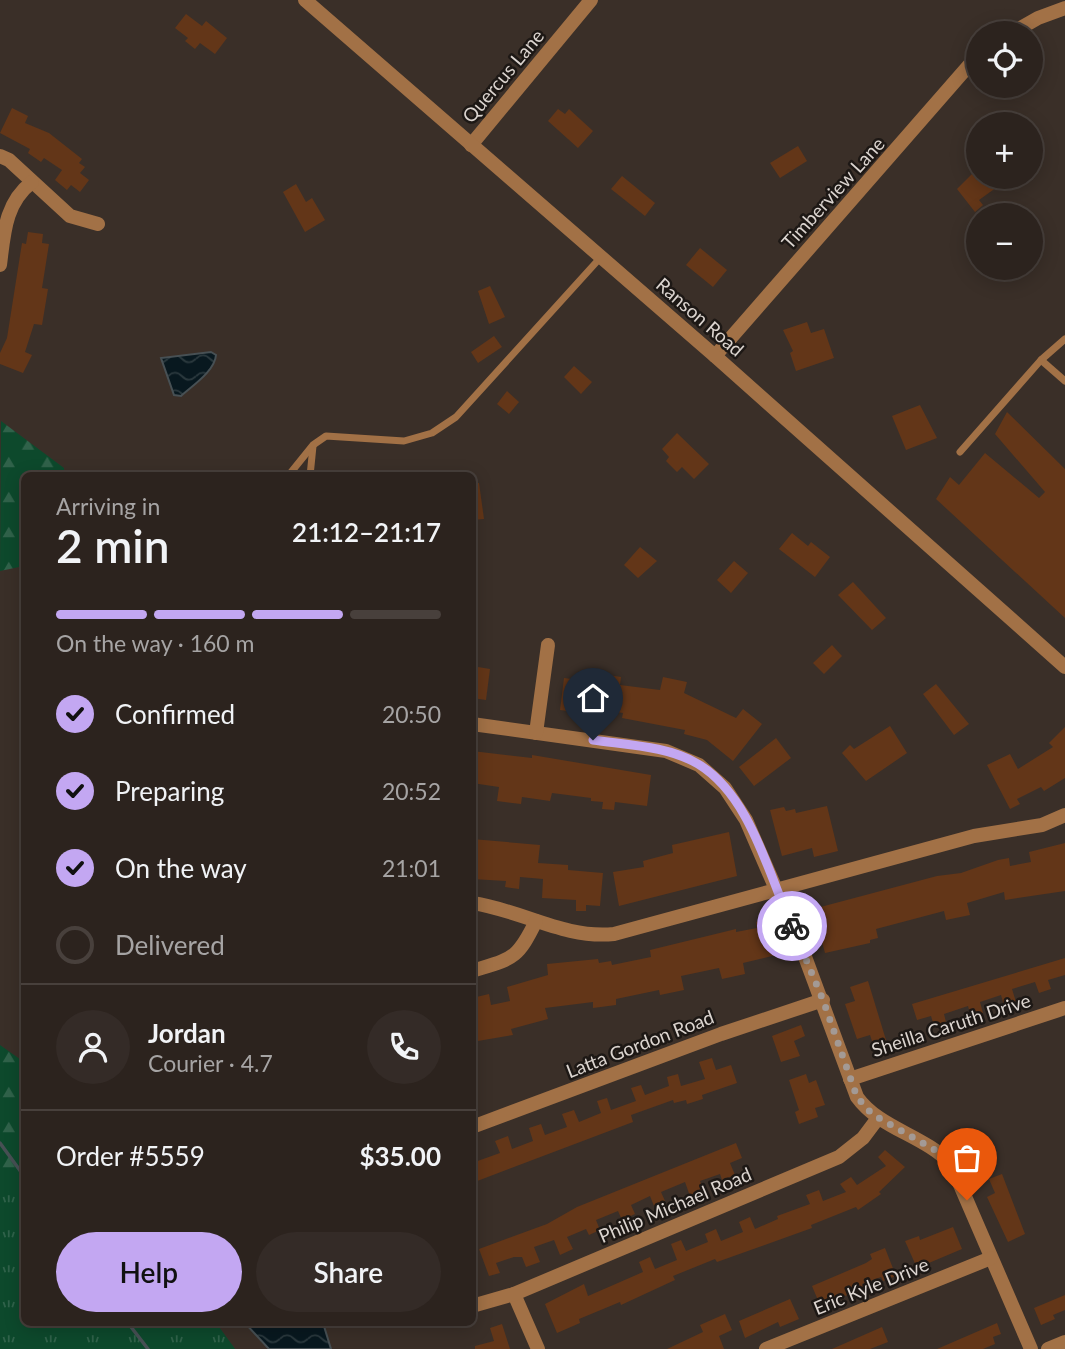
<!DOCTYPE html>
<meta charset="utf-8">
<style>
:root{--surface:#2c231e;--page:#342b27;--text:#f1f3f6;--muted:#a6a4a4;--line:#48403c;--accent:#c3a7f2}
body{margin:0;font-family:Lato,sans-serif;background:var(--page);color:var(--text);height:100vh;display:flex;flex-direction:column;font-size:26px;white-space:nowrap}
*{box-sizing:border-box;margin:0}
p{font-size:23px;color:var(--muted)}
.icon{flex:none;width:38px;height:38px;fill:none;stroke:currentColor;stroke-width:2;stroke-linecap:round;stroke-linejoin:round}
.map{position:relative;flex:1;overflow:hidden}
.sheet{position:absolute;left:21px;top:472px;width:455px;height:854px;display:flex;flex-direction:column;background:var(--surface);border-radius:10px;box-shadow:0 4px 18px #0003,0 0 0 2px var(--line)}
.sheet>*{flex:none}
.fabs{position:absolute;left:966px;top:21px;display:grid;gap:14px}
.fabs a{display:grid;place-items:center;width:77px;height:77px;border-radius:50%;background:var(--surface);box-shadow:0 4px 18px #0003,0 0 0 2px var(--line);font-size:35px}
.pin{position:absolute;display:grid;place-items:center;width:60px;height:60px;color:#fff;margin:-72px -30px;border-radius:50% 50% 50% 0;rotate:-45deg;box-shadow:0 0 7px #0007}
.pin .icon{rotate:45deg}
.courier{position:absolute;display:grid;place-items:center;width:70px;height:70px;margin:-35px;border:5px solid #c3a7f2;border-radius:50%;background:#fff;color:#222;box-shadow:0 2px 9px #0007}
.summary em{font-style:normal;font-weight:600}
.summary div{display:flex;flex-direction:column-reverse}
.summary{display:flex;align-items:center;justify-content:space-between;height:119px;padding:0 35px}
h1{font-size:46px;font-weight:600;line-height:52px}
.bar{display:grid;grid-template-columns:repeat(4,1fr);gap:10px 7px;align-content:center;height:84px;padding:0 35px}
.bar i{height:9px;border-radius:5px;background:var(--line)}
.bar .current{background:var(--accent)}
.bar p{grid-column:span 4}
.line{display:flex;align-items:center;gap:18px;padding:0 35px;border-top:2px solid var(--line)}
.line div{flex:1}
.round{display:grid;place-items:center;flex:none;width:74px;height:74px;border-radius:37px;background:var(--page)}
ol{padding:0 35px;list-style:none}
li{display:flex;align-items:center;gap:21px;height:77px}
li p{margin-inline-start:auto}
li .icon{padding:7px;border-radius:50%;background:var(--accent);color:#111;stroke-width:4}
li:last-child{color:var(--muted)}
li i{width:38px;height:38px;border:4px solid var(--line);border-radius:50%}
.button{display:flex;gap:14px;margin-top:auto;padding:14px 35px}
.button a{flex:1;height:80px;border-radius:42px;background:var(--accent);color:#111;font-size:28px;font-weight:600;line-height:80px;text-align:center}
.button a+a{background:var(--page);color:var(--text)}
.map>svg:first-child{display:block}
.forest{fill:url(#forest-firs)}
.park{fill:url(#park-tufts)}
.water{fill:url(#water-waves);stroke:#475054;stroke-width:2}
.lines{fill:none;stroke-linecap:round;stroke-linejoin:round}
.stream{stroke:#475054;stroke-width:3.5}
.building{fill:#633618}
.service{stroke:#a27146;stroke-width:7}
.minor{stroke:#a27146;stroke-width:14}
.tertiary{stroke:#a27146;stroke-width:14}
.done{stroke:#a39a95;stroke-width:7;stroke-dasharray:0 12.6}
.route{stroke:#c3a7f2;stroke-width:9}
.labels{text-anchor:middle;stroke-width:5;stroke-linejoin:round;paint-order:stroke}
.street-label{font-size:19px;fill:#dbd4cf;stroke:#1d1815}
</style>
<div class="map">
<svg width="1065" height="1349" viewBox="0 0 1065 1349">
<defs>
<pattern id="forest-firs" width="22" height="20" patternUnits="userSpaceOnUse" patternTransform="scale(1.75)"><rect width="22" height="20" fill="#0d492c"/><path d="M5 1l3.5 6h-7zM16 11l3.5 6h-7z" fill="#30624a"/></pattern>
<pattern id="park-tufts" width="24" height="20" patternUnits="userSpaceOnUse" patternTransform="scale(1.75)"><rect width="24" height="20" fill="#0d492c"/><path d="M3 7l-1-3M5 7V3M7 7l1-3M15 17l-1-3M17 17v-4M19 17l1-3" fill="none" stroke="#30624a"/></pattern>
<pattern id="water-waves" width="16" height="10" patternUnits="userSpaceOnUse" patternTransform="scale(1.75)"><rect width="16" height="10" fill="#08181f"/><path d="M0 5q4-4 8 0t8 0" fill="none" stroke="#2b393e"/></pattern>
</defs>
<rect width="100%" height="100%" fill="#3a2f28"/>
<!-- forest -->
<g class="forest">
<path d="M1,421L64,468V476H24V566L0,571Z"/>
<path d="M0,1045L24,1062V1323H216L235,1349H0Z"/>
</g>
<!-- park -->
<path class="park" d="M24,1189V1323H216L235,1349H0V1193Z"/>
<!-- water -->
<g class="water">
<path d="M211,352L216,355C215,371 192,386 181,396L174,395L161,358Z"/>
<path d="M245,1323H323L331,1349H269Z"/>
</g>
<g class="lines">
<!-- stream -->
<g class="stream">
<path d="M0,1143L24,1176"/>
<path d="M128,1323L148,1349"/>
</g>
</g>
<!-- building -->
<g class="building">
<path d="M186,14L202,26L206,21L227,38L215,54L200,43L195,49L185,41L188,38L175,28Z"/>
<path d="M12,108L28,116L25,123L49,133L82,159L79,163L85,167L80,173L89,180L80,192L71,185L67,190L55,180L62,170L44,158L41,162L28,153L30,149L0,133Z"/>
<path d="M558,109L565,114L569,109L593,131L578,148L548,121Z"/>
<path d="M798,146L807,161L780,178L770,163Z"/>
<path d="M978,168V177H1011L979,200L983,205L975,212L957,189Z"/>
<path d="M622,176L655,203L645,216L611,189Z"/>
<path d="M296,184L306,202L312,198L325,220L305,232L283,192Z"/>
<path d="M28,232L43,234L42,243L49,244L42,288L48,289L42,325L34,324L25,352L32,355L23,373L0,364V353L7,338L22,243L26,244Z"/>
<path d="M700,248L727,270L713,287L686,265Z"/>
<path d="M490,286L505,317L489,324L478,291Z"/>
<path d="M807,322L811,333L824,329L834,358L796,371L790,353L793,351L783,330Z"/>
<path d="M494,336L502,347L478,363L471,352Z"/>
<path d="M574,366L592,382L581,394L564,377Z"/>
<path d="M507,391L519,402L509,414L497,404Z"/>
<path d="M920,405L937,438L906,450L892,416Z"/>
<path d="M1007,412L1065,469V618L936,499L950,477L959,485L985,453L1039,498L1045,492L995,434Z"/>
<path d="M677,433L709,464L694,479L682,467L677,472L666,461L669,457L662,449Z"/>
<path d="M479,483L484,519L472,520V484Z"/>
<path d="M792,533L808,546L811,542L830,557L815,577L779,549Z"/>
<path d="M640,547L657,561L638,578L624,565Z"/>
<path d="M734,561L748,573L731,593L717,580Z"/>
<path d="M853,582L886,618L872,630L838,595Z"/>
<path d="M832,645L842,656L824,674L813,663Z"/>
<path d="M472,666L490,669L486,700L472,698Z"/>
<path d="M596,673L621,677L620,685L660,690L663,677L687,682L684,693L736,718L743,709L762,724L733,761L707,740L684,734L685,730L622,718L623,713L583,707L582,713L560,710L564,678L595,682Z"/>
<path d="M936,684L969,724L954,735L923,694Z"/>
<path d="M890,726L907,753L866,781L842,753L850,745L854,749Z"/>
<path d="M1065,727V778L1044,791L1041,787L1017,799L1020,804L1010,809L987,765L1010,754L1018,769L1053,747L1049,743Z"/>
<path d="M776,738L791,758L754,786L739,767Z"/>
<path d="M472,751L532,758V755L651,775L647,806L615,802L614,810L602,809L603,802L591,801V798L552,793L550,801L522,797L521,804L497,801L499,787L472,783Z"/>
<path d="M827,806L838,851L814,857L812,848L782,856L770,810L784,807L786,811L795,809L796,813Z"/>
<path d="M729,832L737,876L619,906L613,872L644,867L643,861L673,853L672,845Z"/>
<path d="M472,839L540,845L538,863L568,865V870L603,873L600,906L586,905V911H576V900L542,898L543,879L520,877L519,889L505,887L506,881L472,879Z"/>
<path d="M1065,843V891L1005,900L1004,892L967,903L970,915L946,920L944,911L876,929L878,938L870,940V943L825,953L813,909L937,876L961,873L998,860L1009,858L1010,866L1031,862L1029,852Z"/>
<path d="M767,919L776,955L743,963L745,974L722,979L719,968L681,976L684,990L660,995L659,990L616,999V1005L593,1008V1002L545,1008L548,1019L511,1029L513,1035L472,1042V998L489,994L491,1005L510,1001L507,987L548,975L547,964L598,959L599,963L611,961L612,965L651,957L650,950L736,929V932L757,928L756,922Z"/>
<path d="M1065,958V975L1048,980L1051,989L1039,993L1035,982L1012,989L1016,1002L1004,1006L1001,995L980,1002L983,1013L971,1017L968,1006L944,1014L946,1022L934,1026L931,1016L917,1020L912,1004Z"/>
<path d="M868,981L886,1040L873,1044L870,1035L857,1039L845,1004L855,1001L850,987Z"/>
<path d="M801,1025L805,1036L794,1041L800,1056L781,1062L772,1036Z"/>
<path d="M712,1058L716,1070L731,1065L737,1083L702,1095L703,1099L687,1104L686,1100L674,1103L673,1100L631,1115L633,1122L472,1183V1163L500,1153L495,1141L508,1136L512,1149L533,1141L529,1128L541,1124L545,1135L567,1127L562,1114L574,1110L579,1122L601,1113L597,1101L607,1098L611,1110L636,1101L631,1088L641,1085L645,1095L669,1086L667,1077L678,1074L681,1086L705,1079L699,1062Z"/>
<path d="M806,1074L809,1083L816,1080L825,1105L815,1108L818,1117L799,1124L795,1112L799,1110L789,1080Z"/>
<path d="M736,1143L742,1158L730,1163L735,1175L722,1180L720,1174L700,1181L705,1194L691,1199L685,1182L661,1192L665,1201L654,1206L650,1196L631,1205L635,1214L622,1220L618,1211L596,1220L600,1230L589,1235L586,1229L567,1237L573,1249L560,1255L554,1240L534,1247L540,1262L526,1267L522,1257H514L496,1263L500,1273L489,1276L479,1249L547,1224L577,1207Z"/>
<path d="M885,1150L905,1167L879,1192L881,1194L858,1210L856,1207L811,1225L812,1228L717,1262L715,1259L673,1276L675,1280L621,1305L620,1302L579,1319L580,1323L557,1333L545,1304L584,1284L588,1296L611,1286L643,1272L639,1262L650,1257L655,1269L677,1260L671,1244L681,1240L686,1251L708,1242L705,1234L716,1229L721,1241L743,1232L739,1222L750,1217L755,1229L778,1219L777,1216L810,1204L806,1195L819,1190L823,1201L846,1192L840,1184L851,1177L857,1185L886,1166L878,1157Z"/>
<path d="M1002,1174L1025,1234L1008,1242L987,1197L995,1193L989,1179Z"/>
<path d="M953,1227L962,1249L917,1268L905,1241L919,1236L920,1240Z"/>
<path d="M885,1248L896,1276L883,1281L881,1277L862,1284L864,1289L820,1305L812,1286L866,1263L872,1259L870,1254Z"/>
<path d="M1065,1295V1310L1053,1315L1055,1319L1041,1325L1034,1308Z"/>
<path d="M790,1299L799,1319L780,1327L778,1322L745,1338L739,1321Z"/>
<path d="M725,1314L732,1330L719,1336L724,1349H667L703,1332L700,1325Z"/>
<path d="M997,1323L1001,1334L993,1337L995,1344L983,1349H937Z"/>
<path d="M502,1324L510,1349H475V1346L494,1341L490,1328Z"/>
<path d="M882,1327L888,1342L870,1349H832Z"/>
</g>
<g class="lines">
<!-- service -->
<g class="service">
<path d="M1041,360L1065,381"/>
<path d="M960,452L1041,360L1065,339"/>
<path d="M288,476L313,445L326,436L404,441L432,433L456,417L601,257"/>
<path d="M310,476L313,446"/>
</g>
<!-- minor -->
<g class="minor">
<path d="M1012,33L1038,18L1065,8"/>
<path d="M471,145L591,0"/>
<path d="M0,156L9,160L70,216L98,224"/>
<path d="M0,265C4,233 5,203 32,182"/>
<path d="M715,356L978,55"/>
<path d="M472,724L666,751L699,765L725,788L746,820L804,954L857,1097C880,1129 924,1135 951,1164L1031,1349"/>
<path d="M536,733L548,645"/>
<path d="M472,903C522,910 563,939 614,934L974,836L1042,825L1065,815"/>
<path d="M472,971C513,958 517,960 536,921"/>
<path d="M850,1079L1065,1008"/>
<path d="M472,1127L721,1034L823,1000"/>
<path d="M514,1294L538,1349"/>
<path d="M472,1306L514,1294L839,1157L863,1138L878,1118"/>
<path d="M766,1349L991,1258"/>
<path d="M1048,1349L1065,1342"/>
</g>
<!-- tertiary -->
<path class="tertiary" d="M305,0L715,356L1065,667"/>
</g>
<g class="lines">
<!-- done -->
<path class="done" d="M792,926L823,1000L857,1097L872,1114L942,1154L957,1175L967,1200"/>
<!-- route -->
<path class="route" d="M593,740C628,745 668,746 698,764C751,796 768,874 792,926"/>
</g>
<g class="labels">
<!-- street labels -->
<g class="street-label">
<text transform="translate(503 76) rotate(-50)" y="7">Quercus Lane</text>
<text transform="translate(833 193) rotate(-48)" y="7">Timberview Lane</text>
<text transform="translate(700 317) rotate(41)" y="7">Ranson Road</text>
<text transform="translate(951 1025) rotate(-18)" y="7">Sheilla Caruth Drive</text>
<text transform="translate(640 1044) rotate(-21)" y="7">Latta Gordon Road</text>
<text transform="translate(675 1205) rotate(-23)" y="7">Philip Michael Road</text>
<text transform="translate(871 1286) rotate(-22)" y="7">Eric Kyle Drive</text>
</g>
</g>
</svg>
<div class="fabs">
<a><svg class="icon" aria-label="locate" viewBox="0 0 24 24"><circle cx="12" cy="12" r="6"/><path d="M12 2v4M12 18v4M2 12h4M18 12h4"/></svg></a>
<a>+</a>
<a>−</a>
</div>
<div class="pin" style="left:967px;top:1200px;background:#ea580c"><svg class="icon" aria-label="bag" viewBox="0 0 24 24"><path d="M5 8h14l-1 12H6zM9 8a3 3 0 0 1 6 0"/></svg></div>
<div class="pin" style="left:593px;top:740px;background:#1f2937"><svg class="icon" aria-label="home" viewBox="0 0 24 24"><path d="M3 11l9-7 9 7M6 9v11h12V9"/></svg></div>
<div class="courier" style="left:792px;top:926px"><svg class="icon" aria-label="bike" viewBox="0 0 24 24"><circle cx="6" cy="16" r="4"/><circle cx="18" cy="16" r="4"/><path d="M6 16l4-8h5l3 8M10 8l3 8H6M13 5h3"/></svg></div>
<section class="sheet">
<div class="summary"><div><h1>2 min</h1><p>Arriving in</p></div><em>21:12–21:17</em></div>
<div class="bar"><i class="current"></i><i class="current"></i><i class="current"></i><i></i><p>On the way · 160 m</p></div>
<ol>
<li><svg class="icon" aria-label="check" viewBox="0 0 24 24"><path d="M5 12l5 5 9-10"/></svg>Confirmed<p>20:50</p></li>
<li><svg class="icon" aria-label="check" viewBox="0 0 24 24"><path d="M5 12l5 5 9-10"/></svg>Preparing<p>20:52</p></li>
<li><svg class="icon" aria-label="check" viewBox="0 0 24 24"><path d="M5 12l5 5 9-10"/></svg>On the way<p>21:01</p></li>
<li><i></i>Delivered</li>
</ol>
<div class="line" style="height:126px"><a class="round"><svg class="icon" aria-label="person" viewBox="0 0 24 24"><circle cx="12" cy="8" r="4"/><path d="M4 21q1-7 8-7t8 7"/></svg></a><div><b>Jordan</b><p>Courier · 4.7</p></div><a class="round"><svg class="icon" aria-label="phone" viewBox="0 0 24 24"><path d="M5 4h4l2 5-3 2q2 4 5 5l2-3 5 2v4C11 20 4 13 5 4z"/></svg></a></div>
<div class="line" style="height:91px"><div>Order #5559</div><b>$35.00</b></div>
<div class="button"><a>Help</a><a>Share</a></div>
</section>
</div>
